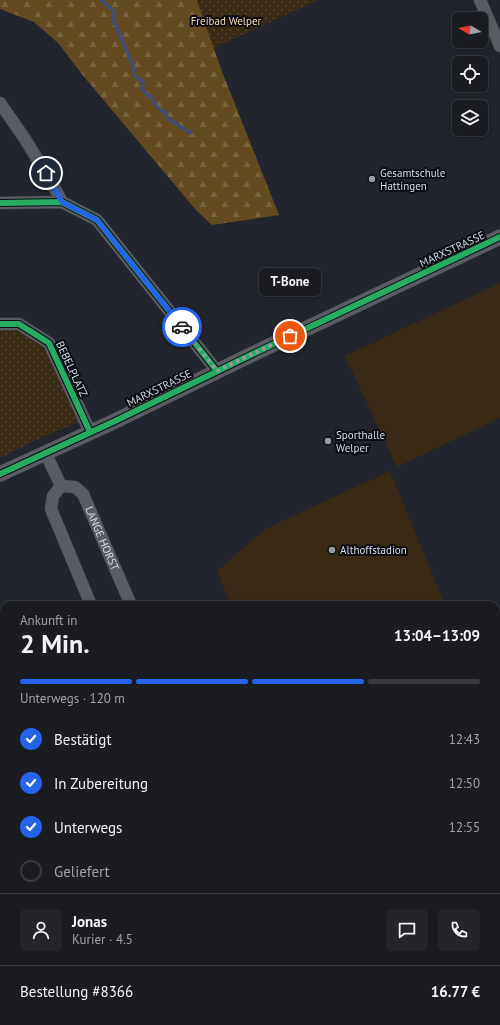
<!DOCTYPE html>
<html lang="de">
<meta charset="utf-8">
<style>
:root{--surface:#1a1c22;--page:#23252a;--text:#f1f3f6;--muted:#9fa1a5;--line:#383a40;--accent:#2563eb}
body{margin:0;font-family:"PT Sans",sans-serif;background:var(--page);color:var(--text);height:100vh;display:flex;flex-direction:column;font-size:15px;white-space:nowrap}
*{box-sizing:border-box;margin:0}
p{font-size:13px;color:var(--muted)}
.icon{flex:none;width:22px;height:22px;fill:none;stroke:currentColor;stroke-width:2;stroke-linecap:round;stroke-linejoin:round}
.map{position:relative;flex:1;overflow:hidden}
.panel{position:absolute;left:0px;top:601px;width:500px;height:424px;display:flex;flex-direction:column;background:var(--surface);border-radius:12px 12px 0 0;box-shadow:0 2px 6px #0003,0 0 0 1px var(--line)}
.panel>*{flex:none}
.needle{width:26px;rotate:280deg}
.buttons{position:absolute;left:452px;top:12px;display:grid;gap:8px}
.buttons a{display:grid;place-items:center;width:36px;height:36px;border-radius:6px;background:var(--surface);box-shadow:0 2px 6px #0003,0 0 0 1px var(--line);font-size:20px}
.pin{position:absolute;display:grid;place-items:center;width:34px;height:34px;color:#fff;margin:-17px;border:2px solid #fff;border-radius:50%;box-shadow:0 1px 4px #0007}
.courier{position:absolute;display:grid;place-items:center;width:40px;height:40px;margin:-20px;border:3px solid #2563eb;border-radius:50%;background:#fff;color:#222;box-shadow:0 1px 5px #0007}
.bubble{position:absolute;height:28px;border-radius:6px;background:var(--surface);box-shadow:0 2px 6px #0003,0 0 0 1px var(--line);font-size:13px;font-weight:700;line-height:28px;text-align:center}
.headline em{font-style:normal;font-weight:700}
.headline div{display:flex;flex-direction:column-reverse}
.headline{display:flex;align-items:center;justify-content:space-between;height:68px;padding:0 20px}
h1{font-size:26px;font-weight:700;line-height:30px}
.bar{display:grid;grid-template-columns:repeat(4,1fr);gap:6px 4px;align-content:center;height:48px;padding:0 20px}
.bar i{height:5px;border-radius:3px;background:var(--line)}
.bar .on{background:var(--accent)}
.bar p{grid-column:span 4}
.line{display:flex;align-items:center;gap:10px;padding:0 20px;border-top:1px solid var(--line)}
.line div{flex:1}
.round{display:grid;place-items:center;flex:none;width:42px;height:42px;border-radius:6px;background:var(--page)}
ol{padding:0 20px;list-style:none}
li{display:flex;align-items:center;gap:12px;height:44px}
li p{margin-inline-start:auto}
li .icon{padding:4px;border-radius:50%;background:var(--accent);color:#fff;stroke-width:4}
li:last-child{color:var(--muted)}
li i{width:22px;height:22px;border:2px solid var(--line);border-radius:50%}
.map>svg:first-child{display:block}
.grass{fill:url(#grass-dots)}
.forest{fill:url(#forest-firs)}
.pitch{fill:#382a15}
.lines{fill:none;stroke-linecap:round;stroke-linejoin:round}
.stream{stroke:#404f79;stroke-width:3.5}
.minor-casing{stroke:#3d4046;stroke-width:13}
.tertiary-casing{stroke:#3d4046;stroke-width:16}
.minor{stroke:#5a5c63;stroke-width:12}
.tertiary{stroke:#5a5c63;stroke-width:15}
.cycleway-casing{stroke:#0b0d13;stroke-width:8}
.cycleway{stroke:#26ab63;stroke-width:6}
.done{stroke:#989ba4;stroke-width:4;stroke-dasharray:0 7.2}
.route{stroke:#2563eb;stroke-width:5}
.poi-dot{fill:#989ba4;stroke:#0b0d13;stroke-width:1.5}
.labels{text-anchor:middle;stroke-width:4;stroke-linejoin:round;paint-order:stroke}
.park-label{font-size:11px;fill:#f8ddb1;stroke:#0b0d13}
.poi-label{font-size:11px;fill:#d7dbe4;stroke:#0b0d13;text-anchor:start}
.street-label{font-size:11px;fill:#d7dbe4;stroke:#0b0d13}
</style>
<div class="map">
<svg width="500" height="1025" viewBox="0 0 500 1025">
<defs>
<pattern id="grass-dots" width="8" height="8" patternUnits="userSpaceOnUse"><rect width="8" height="8" fill="#382a15"/><path d="M2 2h.1M6 6h.1" fill="none" stroke="#544837" stroke-width="1.8" stroke-linecap="round"/></pattern>
<pattern id="forest-firs" width="22" height="20" patternUnits="userSpaceOnUse"><rect width="22" height="20" fill="#634a20"/><path d="M5 1l3.5 6h-7zM16 11l3.5 6h-7z" fill="#796440"/></pattern>
</defs>
<rect width="100%" height="100%" fill="#22252d"/>
<!-- grass -->
<g class="grass">
<path d="M197,0H318L214,48Z"/>
<path d="M22,328L47,347L82,421L38,439L0,458V329Z"/>
</g>
<!-- forest -->
<path class="forest" d="M0,0H197L221,69L279,215L212,225L196,210L85,78L58,43L34,22L0,9Z"/>
<!-- pitch -->
<g class="pitch">
<path d="M500,283V418L397,467L345,356Z"/>
<path d="M390,471L445,605H231L217,571L265,529Z"/>
<path d="M496,730L500,740V776L496,778Z"/>
</g>
<g class="lines">
<!-- stream -->
<path class="stream" d="M101,0L113,10L114,22L132,63L135,76L143,82L142,89L147,95L151,96C154,104 158,110 166,113L168,119L191,133"/>
<!-- minor casing -->
<g class="minor-casing">
<g id="minor">
<path d="M480,0L500,46"/>
<path d="M0,103L25,139L53,185L62,202"/>
<path d="M0,203L62,202L97,220L217,371"/>
<path d="M0,324H19L49,343L90,432"/>
<path d="M46,454L61,486"/>
<path id="s1" d="M61,486L75,487L83,494L131,605"/>
<path d="M61,486L53,496L51,509L91,605"/>
<path d="M0,666H4"/>
<path d="M0,746H4"/>
<path d="M496,814L500,801"/>
<path d="M496,874L500,880"/>
<path d="M0,877L4,878"/>
<path d="M0,992H4"/>
<path d="M131,1021L133,1025"/>
<path d="M297,1021L298,1025"/>
<path d="M25,1025L26,1021"/>
<path d="M438,1025L439,1021"/>
</g>
</g>
<!-- tertiary casing -->
<g class="tertiary-casing">
<path id="tertiary" d="M0,474L113,422L261,350L500,237"/>
</g>
<!-- minor -->
<use href="#minor" class="minor"/>
<!-- tertiary -->
<use href="#tertiary" class="tertiary"/>
<!-- cycleway casing -->
<g class="cycleway-casing">
<g id="cycleway">
<path d="M0,203L62,202L97,220L217,371"/>
<path d="M0,324H19L49,343L90,432"/>
<path d="M0,474L113,422L261,350L500,237"/>
</g>
</g>
<!-- cycleway -->
<use href="#cycleway" class="cycleway"/>
</g>
<g class="lines">
<!-- done -->
<path class="done" d="M182,327L217,371L290,336"/>
<!-- route -->
<path class="route" d="M46,173L62,202L97,220L182,327"/>
</g>
<!-- markers -->
<g class="poi-dot">
<circle cx="372" cy="179" r="4"/>
<circle cx="328" cy="441" r="4"/>
<circle cx="332" cy="550" r="4"/>
</g>
<g class="labels">
<!-- park labels -->
<g class="park-label">
<text x="226" y="25">Freibad Welper</text>
</g>
<!-- poi labels -->
<g class="poi-label">
<text x="380" y="177">Gesamtschule<tspan x="380" dy="13">Hattingen</tspan></text>
<text x="336" y="439">Sporthalle<tspan x="336" dy="13">Welper</tspan></text>
<text x="340" y="554">Althoffstadion</text>
</g>
<!-- street labels -->
<g class="street-label">
<text transform="translate(452 249) rotate(-25)" y="4">MARXSTRASSE</text>
<text transform="translate(72 369) rotate(65)" y="4">BEBELPLATZ</text>
<text transform="translate(159 388) rotate(-26)" y="4">MARXSTRASSE</text>
<text dy="4" stroke="none"><textPath href="#s1" startOffset="73">LANGE HORST</textPath></text>
</g>
</g>
</svg>
<div class="buttons">
<a><svg class="needle" viewBox="-14 -14 28 28"><path d="M0-13l5 13h-10z" fill="#e53935"/><path d="M0 13l5-13h-10z" fill="#9fa1a5"/></svg></a>
<a><svg class="icon" aria-label="locate" viewBox="0 0 24 24"><circle cx="12" cy="12" r="6"/><path d="M12 2v4M12 18v4M2 12h4M18 12h4"/></svg></a>
<a><svg class="icon" aria-label="layers" viewBox="0 0 24 24"><path d="M12 4l9 5-9 5-9-5zM3 14l9 5 9-5"/></svg></a>
</div>
<div class="pin" style="left:290px;top:336px;background:#ea580c"><svg class="icon" aria-label="bag" viewBox="0 0 24 24"><path d="M5 8h14l-1 12H6zM9 8a3 3 0 0 1 6 0"/></svg></div>
<div class="pin" style="left:46px;top:173px;background:#1f2937"><svg class="icon" aria-label="home" viewBox="0 0 24 24"><path d="M3 11l9-7 9 7M6 9v11h12V9"/></svg></div>
<div class="courier" style="left:182px;top:327px"><svg class="icon" aria-label="car" viewBox="0 0 24 24"><path d="M5 17H2v-5l4-1 3-4h7l3 4 3 1v5h-3M9 17h6M6 11h13"/><circle cx="7" cy="17" r="2"/><circle cx="17" cy="17" r="2"/></svg></div>
<div class="bubble" style="left:259px;top:268px;width:62px">T-Bone</div>
<section class="panel">
<div class="headline"><div><h1>2 Min.</h1><p>Ankunft in</p></div><em>13:04–13:09</em></div>
<div class="bar"><i class="on"></i><i class="on"></i><i class="on"></i><i></i><p>Unterwegs · 120 m</p></div>
<ol>
<li><svg class="icon" aria-label="check" viewBox="0 0 24 24"><path d="M5 12l5 5 9-10"/></svg>Bestätigt<p>12:43</p></li>
<li><svg class="icon" aria-label="check" viewBox="0 0 24 24"><path d="M5 12l5 5 9-10"/></svg>In Zubereitung<p>12:50</p></li>
<li><svg class="icon" aria-label="check" viewBox="0 0 24 24"><path d="M5 12l5 5 9-10"/></svg>Unterwegs<p>12:55</p></li>
<li><i></i>Geliefert</li>
</ol>
<div class="line" style="height:72px"><a class="round"><svg class="icon" aria-label="person" viewBox="0 0 24 24"><circle cx="12" cy="8" r="4"/><path d="M4 21q1-7 8-7t8 7"/></svg></a><div><b>Jonas</b><p>Kurier · 4.5</p></div><a class="round"><svg class="icon" aria-label="chat" viewBox="0 0 24 24"><path d="M4 5h16v11H9l-5 4z"/></svg></a><a class="round"><svg class="icon" aria-label="phone" viewBox="0 0 24 24"><path d="M5 4h4l2 5-3 2q2 4 5 5l2-3 5 2v4C11 20 4 13 5 4z"/></svg></a></div>
<div class="line" style="height:52px"><div>Bestellung #8366</div><b>16.77 €</b></div>
</section>
</div>
